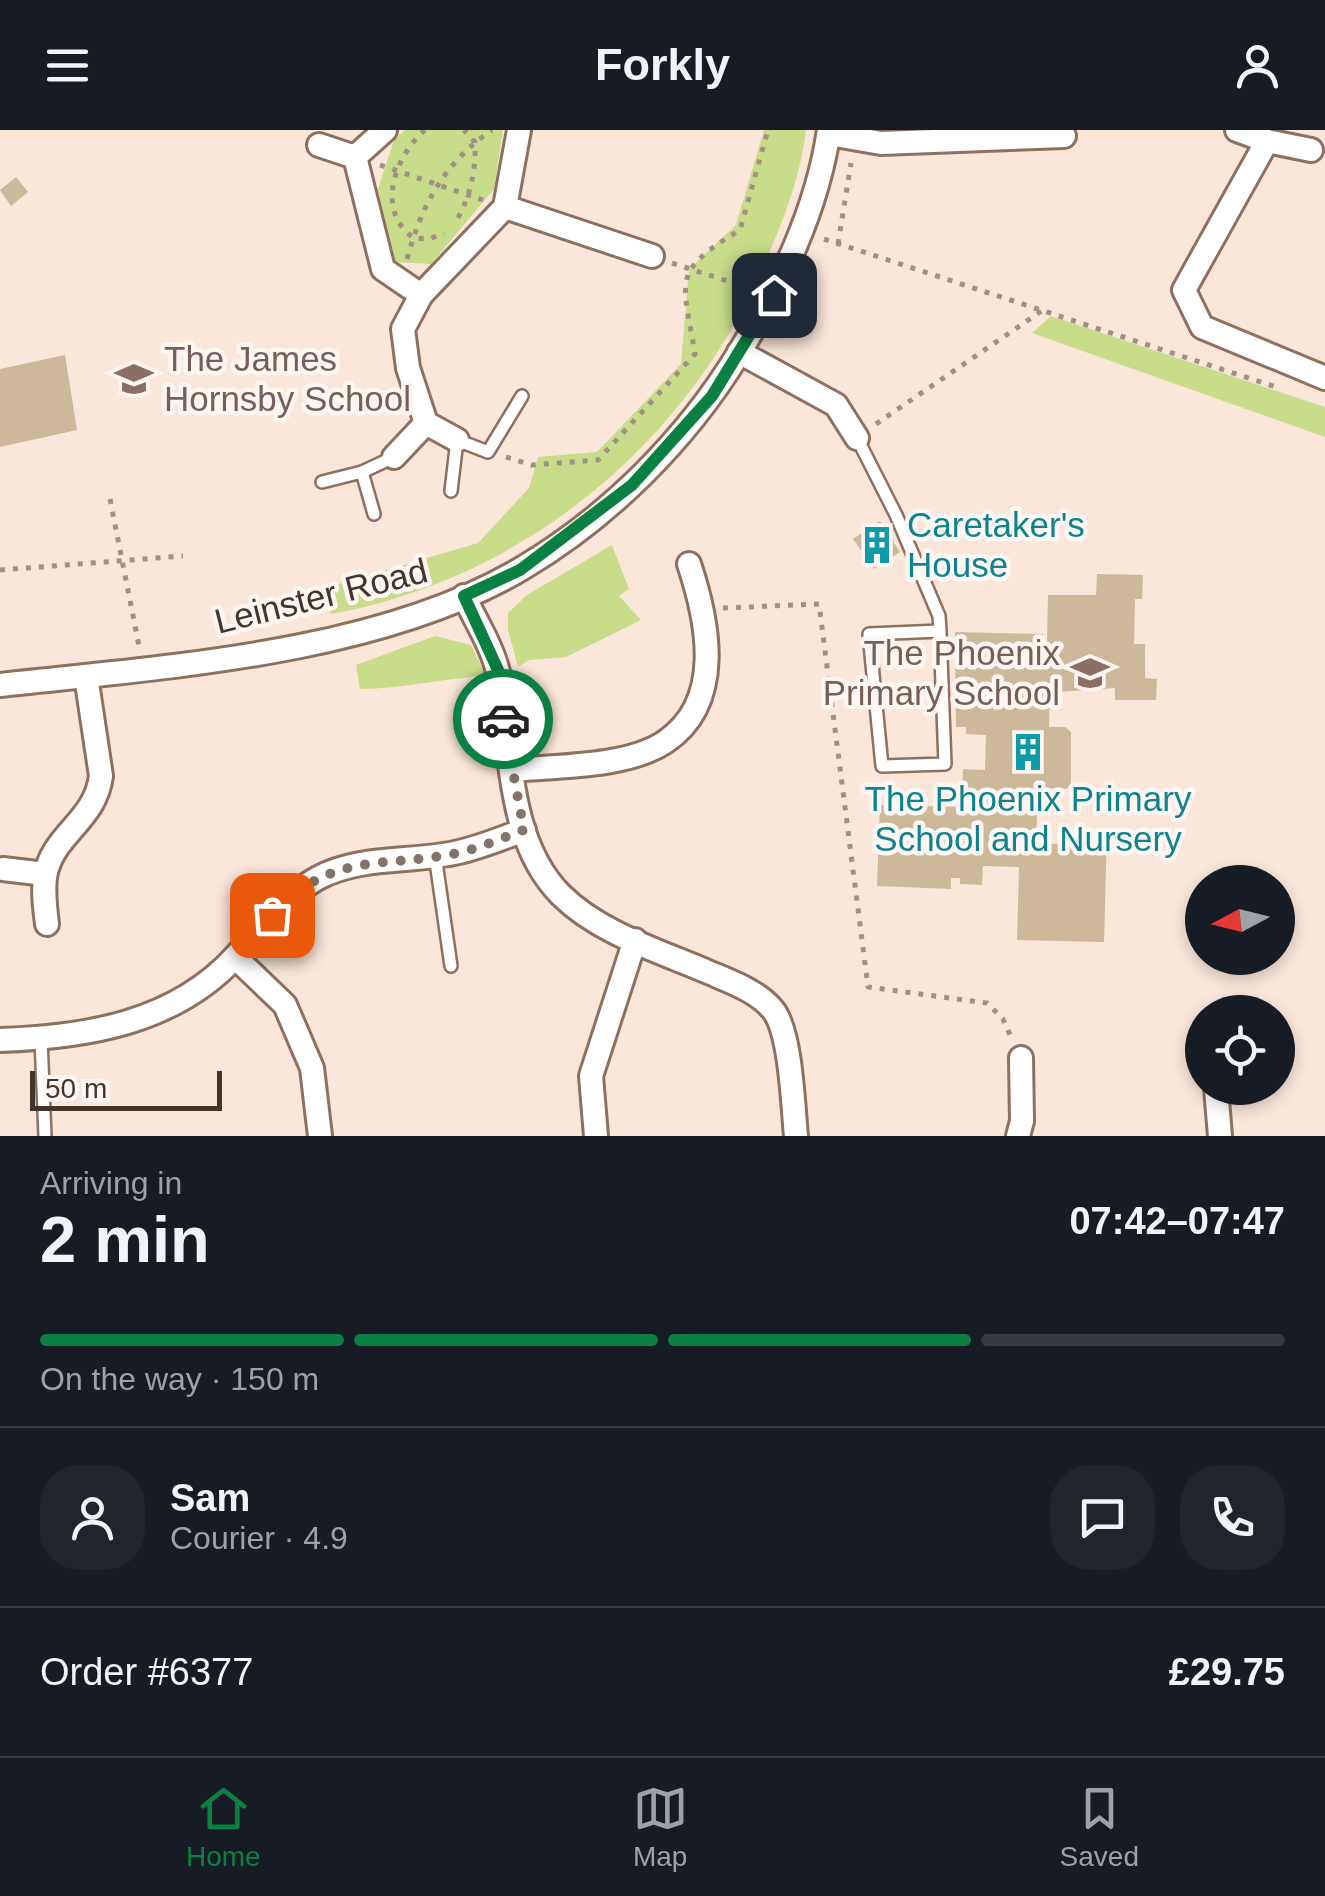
<!DOCTYPE html>
<meta charset="utf-8">
<style>
:root{--surface:#171b24;--page:#20242c;--text:#f1f3f6;--muted:#9ea1a6;--line:#363941;--accent:#0b8043}
body{margin:0;font-family:Arial,sans-serif;background:var(--page);color:var(--text);height:100vh;display:flex;flex-direction:column;font-size:38px;white-space:nowrap}
*{box-sizing:border-box;margin:0}
p{font-size:32px;color:var(--muted)}
.icon{flex:none;width:55px;height:55px;fill:none;stroke:currentColor;stroke-width:2;stroke-linecap:round;stroke-linejoin:round}
.map{position:relative;height:1006px;overflow:hidden}
.sheet{display:flex;flex-direction:column;background:var(--surface);flex:1}
.sheet>*{flex:none}
.needle{width:65px;rotate:263deg}
.controls{position:absolute;left:1185px;top:735px;display:grid;gap:20px}
.controls a{display:grid;place-items:center;width:110px;height:110px;border-radius:50%;background:var(--surface);box-shadow:0 5px 15px #0003;font-size:50px}
.scale{position:absolute;left:30px;bottom:25px;width:192px;box-sizing:border-box;padding-left:10px;border:5px solid #43352e;border-top:0;font-size:28px;line-height:35px;white-space:nowrap;color:#43352e;-webkit-text-stroke:8px #fef6f2;paint-order:stroke}
.pin{position:absolute;display:grid;place-items:center;width:85px;height:85px;color:#fff;margin:-42px;border-radius:20px;box-shadow:0 5px 15px #0006}
.courier{position:absolute;display:grid;place-items:center;width:100px;height:100px;margin:-50px;border:8px solid #0b8043;border-radius:50%;background:#fff;color:#222;box-shadow:0 2px 12px #0007}
.headline em{font-style:normal;font-weight:800}
.headline div{display:flex;flex-direction:column-reverse}
.headline{display:flex;align-items:center;justify-content:space-between;height:170px;padding:0 40px}
h1{font-size:65px;font-weight:800;line-height:75px}
.bar{display:grid;grid-template-columns:repeat(4,1fr);gap:15px 10px;align-content:center;height:120px;padding:0 40px}
.bar i{height:12px;border-radius:8px;background:var(--line)}
.bar .current{background:var(--accent)}
.bar p{grid-column:span 4}
.line{display:flex;align-items:center;gap:25px;padding:0 40px;border-top:2px solid var(--line)}
.line div{flex:1}
.round{display:grid;place-items:center;flex:none;width:105px;height:105px;border-radius:40px;background:var(--page)}
header{display:flex;justify-content:space-between;align-items:center;height:130px;padding:0 40px;background:var(--surface);font-size:45px;font-weight:800}
.tab-bar{display:flex;justify-content:space-around;align-items:center;height:140px;border-top:2px solid var(--line);background:var(--surface);font-size:28px;color:var(--muted)}
.tab-bar a{display:grid;justify-items:center;gap:5px}
.tab-bar .current{color:var(--accent)}
.map>svg:first-child{display:block}
.green{fill:#c8dc8a}
.building{fill:#ceb89a}
.lines{fill:none;stroke-linecap:round;stroke-linejoin:round}
.lane-casing{stroke:#8f705e;stroke-width:16}
.street-casing{stroke:#8f705e;stroke-width:28}
.path{stroke:#a29087;stroke-width:5;stroke-dasharray:5 8;stroke-linecap:butt}
.lane{stroke:#fff;stroke-width:11}
.street{stroke:#fff;stroke-width:22}
.done{stroke:#83736a;stroke-width:10;stroke-dasharray:0 18}
.route{stroke:#0b8043;stroke-width:12}
.labels{text-anchor:middle;stroke-width:9;stroke-linejoin:round;paint-order:stroke}
.education-label{font-size:35px;fill:#785e54;stroke:#fef6f2;text-anchor:start}
.culture-label{font-size:35px;fill:#0d838f;stroke:#fef6f2;text-anchor:start}
.street-label{font-size:35px;fill:#43352e;stroke:#fef6f2}
</style>
<header><svg class="icon" aria-label="menu" viewBox="0 0 24 24"><path d="M4 6h16M4 12h16M4 18h16"/></svg>Forkly<svg class="icon" aria-label="person" viewBox="0 0 24 24"><circle cx="12" cy="8" r="4"/><path d="M4 21q1-7 8-7t8 7"/></svg></header>
<div class="map">
<svg width="1325" height="1006" viewBox="0 0 1325 1006">
<rect width="100%" height="100%" fill="#fbe6da"/>
<!-- green -->
<g class="green">
<path d="M405,0H503L494,59L431,134L394,132L378,59L394,10Z"/>
<path d="M764,0H806C801,43 786,84 769,123C694,308 528,448 331,484L325,458L478,413L529,358L538,327L597,322L681,234L689,139L736,95Z"/>
<path d="M1051,186L1325,277V307L1032,203Z"/>
<path d="M612,415L629,459L619,466L641,490L566,527L529,530L518,537L508,500V483L527,465Z"/>
<path d="M435,506L471,515L486,546C443,548 402,559 360,559L356,535Z"/>
</g>
<!-- building -->
<g class="building">
<path d="M16,47L28,62L11,76L0,60Z"/>
<path d="M65,225L77,300L0,317V239Z"/>
<path d="M880,391L900,422L874,439L853,409Z"/>
<path d="M1097,444L1143,445L1142,469H1135L1134,514H1145V548L1157,549L1156,570H1115V558L1057,562V554H1050L1049,597H1065L1071,602V655L1066,659L1038,658L1036,713L1059,714V700L1107,702L1104,812L1017,810L1019,737L983,736L982,755L960,754V748H951V759L877,756L880,675L962,677L963,639L985,640L986,605L966,604V597H956L955,502L1043,504L1042,515H1047L1048,465H1096Z"/>
</g>
<g class="lines">
<!-- lane casing -->
<g class="lane-casing">
<g id="lane">
<path d="M857,308L896,385L939,486L940,501L945,634L882,636L869,504L940,501"/>
<path d="M362,342L374,384"/>
<path d="M322,352L362,342L394,327"/>
<path d="M451,361L457,310L488,322L522,266"/>
<path d="M435,725L451,836"/>
<path d="M41,909L45,1006"/>
</g>
</g>
<!-- street casing -->
<g class="street-casing">
<g id="street">
<path d="M385,0L355,27L383,139L421,165"/>
<path d="M1237,0L1267,11L1311,20"/>
<path d="M829,4L881,13L1064,6"/>
<path d="M1267,11L1184,160L1202,197L1325,248"/>
<path d="M319,15L355,27"/>
<path d="M505,77L652,126"/>
<path d="M739,222L836,275L857,308"/>
<path d="M457,310L426,293L408,238L403,199L421,165L505,77L519,0"/>
<path d="M394,327L426,293"/>
<path d="M464,466C475,490 492,516 498,542C512,614 505,709 561,765C599,803 659,821 708,842C729,851 758,861 773,880C791,902 793,977 796,1006"/>
<path d="M0,555C164,537 377,524 521,439C609,387 686,310 739,223C781,154 817,81 829,0"/>
<path d="M513,640C557,636 628,637 665,612C725,572 708,491 689,434"/>
<path d="M3,739L45,744"/>
<path d="M47,794C45,778 43,762 45,747C52,704 95,692 101,646L86,546"/>
<path d="M235,827L285,875L312,938L320,1006"/>
<path d="M0,910C87,907 175,893 236,826C262,797 284,767 318,748C361,725 413,733 459,722C481,717 503,708 524,700"/>
<path d="M1216,958L1220,1006"/>
<path d="M596,1006L591,946L635,810"/>
<path d="M1018,1006L1022,991L1021,928"/>
</g>
</g>
<!-- path -->
<g class="path">
<path d="M425,0C402,20 383,58 397,89C400,96 408,103 413,108L429,109L444,103"/>
<path d="M380,35L483,70"/>
<path d="M458,88C471,64 476,39 475,12L464,0"/>
<path d="M824,109L1279,258"/>
<path d="M838,114L851,33"/>
<path d="M407,129C422,74 445,32 492,0"/>
<path d="M672,133L752,159"/>
<path d="M876,294L1043,180"/>
<path d="M506,327L532,335L598,330L695,224C683,149 670,142 740,100L768,0"/>
<path d="M110,369L139,516"/>
<path d="M0,440L183,426"/>
<path d="M723,478L819,474L868,857L987,873L1003,889L1011,907"/>
</g>
<!-- lane -->
<use href="#lane" class="lane"/>
<!-- street -->
<use href="#street" class="street"/>
</g>
<g class="lines">
<!-- done -->
<path class="done" d="M272,785C334,720 380,739 458,723C480,718 502,708 524,700L503,589"/>
<!-- route -->
<path class="route" d="M503,589L498,540L464,466L520,440L632,355L712,266L774,165"/>
</g>
<!-- icons -->
<defs>
<g id="school-bare" transform="scale(3)"><path d="M0-5L7-2L0 1L-7-2ZM-4 1L0 2.5L4 1V4Q0 6-4 4Z" fill="#8d6e63" stroke="#fef6f2" stroke-width="2.5" paint-order="stroke"/></g>
<g id="building-bare" transform="scale(3)"><path d="M-4-6H4V6H1V3H-1V6H-4ZM-2.5-4.3h1.7v1.8h-1.7ZM.8-4.3h1.7v1.8H.8ZM-2.5-1h1.7V.8h-1.7ZM.8-1h1.7V.8H.8Z" fill="#0f9aa8" stroke="#fef6f2" stroke-width="2.5" paint-order="stroke"/></g>
</defs>
<g fill-rule="evenodd">
<use href="#school-bare" x="134" y="249"/>
<use href="#building-bare" x="877" y="415"/>
<use href="#school-bare" x="1090" y="543"/>
<use href="#building-bare" x="1028" y="622"/>
</g>
<g class="labels">
<!-- education labels -->
<g class="education-label">
<text x="164" y="241">The James<tspan x="164" dy="40">Hornsby School</tspan></text>
<text x="1060" y="535" text-anchor="end">The Phoenix<tspan x="1060" dy="40">Primary School</tspan></text>
</g>
<!-- culture labels -->
<g class="culture-label">
<text x="907" y="407">Caretaker's<tspan x="907" dy="40">House</tspan></text>
<text x="1028" y="681" text-anchor="middle">The Phoenix Primary<tspan x="1028" dy="40">School and Nursery</tspan></text>
</g>
<!-- street labels -->
<g class="street-label">
<text transform="translate(321 466) rotate(-14)" y="12">Leinster Road</text>
</g>
</g>
</svg>
<div class="controls">
<a><svg class="needle" viewBox="-14 -14 28 28"><path d="M0-13l5 13h-10z" fill="#e53935"/><path d="M0 13l5-13h-10z" fill="#9ea1a6"/></svg></a>
<a><svg class="icon" aria-label="locate" viewBox="0 0 24 24"><circle cx="12" cy="12" r="6"/><path d="M12 2v4M12 18v4M2 12h4M18 12h4"/></svg></a>
</div>
<div class="scale">50 m</div>
<div class="pin" style="left:272px;top:785px;background:#ea580c"><svg class="icon" aria-label="bag" viewBox="0 0 24 24"><path d="M5 8h14l-1 12H6zM9 8a3 3 0 0 1 6 0"/></svg></div>
<div class="pin" style="left:774px;top:165px;background:#1f2937"><svg class="icon" aria-label="home" viewBox="0 0 24 24"><path d="M3 11l9-7 9 7M6 9v11h12V9"/></svg></div>
<div class="courier" style="left:503px;top:589px"><svg class="icon" aria-label="car" viewBox="0 0 24 24"><path d="M5 17H2v-5l4-1 3-4h7l3 4 3 1v5h-3M9 17h6M6 11h13"/><circle cx="7" cy="17" r="2"/><circle cx="17" cy="17" r="2"/></svg></div>
</div>
<section class="sheet">
<div class="headline"><div><h1>2 min</h1><p>Arriving in</p></div><em>07:42–07:47</em></div>
<div class="bar"><i class="current"></i><i class="current"></i><i class="current"></i><i></i><p>On the way · 150 m</p></div>
<div class="line" style="height:180px"><a class="round"><svg class="icon" aria-label="person" viewBox="0 0 24 24"><circle cx="12" cy="8" r="4"/><path d="M4 21q1-7 8-7t8 7"/></svg></a><div><b>Sam</b><p>Courier · 4.9</p></div><a class="round"><svg class="icon" aria-label="chat" viewBox="0 0 24 24"><path d="M4 5h16v11H9l-5 4z"/></svg></a><a class="round"><svg class="icon" aria-label="phone" viewBox="0 0 24 24"><path d="M5 4h4l2 5-3 2q2 4 5 5l2-3 5 2v4C11 20 4 13 5 4z"/></svg></a></div>
<div class="line" style="height:130px"><div>Order #6377</div><b>£29.75</b></div>
</section>
<nav class="tab-bar">
<a class="current"><svg class="icon" aria-label="home" viewBox="0 0 24 24"><path d="M3 11l9-7 9 7M6 9v11h12V9"/></svg>Home</a>
<a><svg class="icon" aria-label="map" viewBox="0 0 24 24"><path d="M3 6l6-2 6 2 6-2v14l-6 2-6-2-6 2zM9 4v14M15 6v14"/></svg>Map</a>
<a><svg class="icon" aria-label="saved" viewBox="0 0 24 24"><path d="M7 4h10v16l-5-4-5 4z"/></svg>Saved</a>
</nav>
